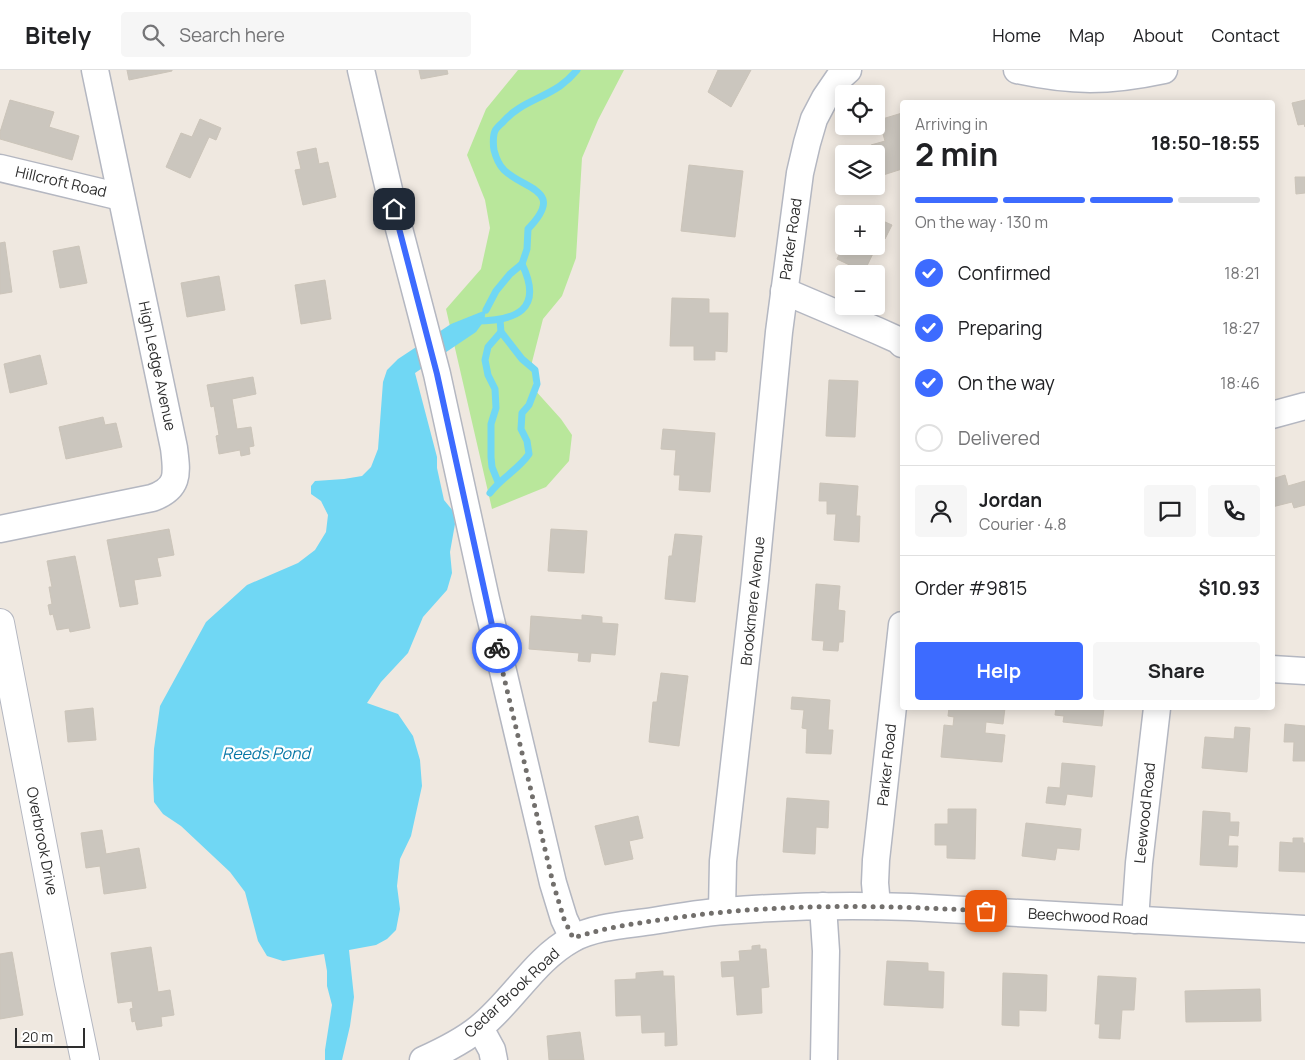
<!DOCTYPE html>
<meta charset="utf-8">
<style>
:root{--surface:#fff;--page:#f6f6f6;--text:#202124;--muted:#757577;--line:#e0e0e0;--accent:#3d6bff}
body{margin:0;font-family:Manrope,sans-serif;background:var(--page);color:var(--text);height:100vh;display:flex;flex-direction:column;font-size:19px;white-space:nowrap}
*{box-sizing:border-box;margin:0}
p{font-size:16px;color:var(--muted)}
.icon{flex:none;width:28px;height:28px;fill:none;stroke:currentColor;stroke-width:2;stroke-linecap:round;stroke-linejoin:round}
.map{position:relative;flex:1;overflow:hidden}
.drawer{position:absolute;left:900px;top:30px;width:375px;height:610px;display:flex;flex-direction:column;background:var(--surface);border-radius:5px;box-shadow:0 2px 12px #0003}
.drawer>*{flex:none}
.buttons{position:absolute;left:835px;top:15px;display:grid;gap:10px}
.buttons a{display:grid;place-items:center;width:50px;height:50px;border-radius:5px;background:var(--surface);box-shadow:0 2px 12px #0003;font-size:25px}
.scale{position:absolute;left:15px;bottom:12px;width:70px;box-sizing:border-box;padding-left:5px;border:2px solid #2e2e2e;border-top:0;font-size:14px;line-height:18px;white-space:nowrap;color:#2e2e2e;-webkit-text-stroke:4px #fff;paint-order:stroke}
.pin{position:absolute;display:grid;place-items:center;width:42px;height:42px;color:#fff;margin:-21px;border-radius:10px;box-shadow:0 2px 8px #0006}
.courier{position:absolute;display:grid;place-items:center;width:50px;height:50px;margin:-25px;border:4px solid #3d6bff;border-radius:50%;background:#fff;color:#222;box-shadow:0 1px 6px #0007}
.head em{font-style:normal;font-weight:700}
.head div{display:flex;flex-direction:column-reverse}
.head{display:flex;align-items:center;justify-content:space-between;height:85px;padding:0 15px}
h1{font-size:32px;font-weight:700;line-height:38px}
.bar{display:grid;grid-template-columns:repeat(4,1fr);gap:8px 5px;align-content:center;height:60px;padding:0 15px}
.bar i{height:6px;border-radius:4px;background:var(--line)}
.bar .selected{background:var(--accent)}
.bar p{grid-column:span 4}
.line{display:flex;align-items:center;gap:12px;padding:0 15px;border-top:1px solid var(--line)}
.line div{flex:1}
.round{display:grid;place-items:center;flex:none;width:52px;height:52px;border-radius:5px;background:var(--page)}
ol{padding:0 15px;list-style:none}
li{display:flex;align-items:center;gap:15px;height:55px}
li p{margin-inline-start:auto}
li .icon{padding:5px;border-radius:50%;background:var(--accent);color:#fff;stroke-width:4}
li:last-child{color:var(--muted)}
li i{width:28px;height:28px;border:2px solid var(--line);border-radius:50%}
.action{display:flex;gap:10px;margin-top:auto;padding:10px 15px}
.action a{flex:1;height:58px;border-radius:5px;background:var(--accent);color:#fff;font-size:20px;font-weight:700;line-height:58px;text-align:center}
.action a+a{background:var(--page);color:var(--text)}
header{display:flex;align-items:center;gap:30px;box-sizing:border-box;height:70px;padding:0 25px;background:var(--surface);border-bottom:1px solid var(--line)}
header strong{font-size:24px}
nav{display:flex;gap:28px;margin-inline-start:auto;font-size:18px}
.search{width:350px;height:45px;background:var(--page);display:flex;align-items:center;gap:12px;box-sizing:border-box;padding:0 18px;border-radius:5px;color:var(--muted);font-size:19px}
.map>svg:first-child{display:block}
.green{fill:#b9e79b}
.water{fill:#70d7f4}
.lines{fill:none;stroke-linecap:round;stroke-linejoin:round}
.stream{stroke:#70d7f4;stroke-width:7}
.building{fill:#cbc6be;stroke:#cbc4b9}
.street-casing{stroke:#b4b7c1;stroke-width:29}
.secondary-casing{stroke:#b4b7c1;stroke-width:30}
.street{stroke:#fff;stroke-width:26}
.secondary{stroke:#fff;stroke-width:28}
.done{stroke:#726f6c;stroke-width:5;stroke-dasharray:0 9}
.route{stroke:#3d6bff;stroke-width:6}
.labels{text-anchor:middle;stroke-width:4.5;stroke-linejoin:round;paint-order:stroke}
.street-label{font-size:15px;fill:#2e2e2e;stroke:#fff}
.water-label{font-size:16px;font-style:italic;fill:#0878a7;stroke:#fff}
</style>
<header>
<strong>Bitely</strong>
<div class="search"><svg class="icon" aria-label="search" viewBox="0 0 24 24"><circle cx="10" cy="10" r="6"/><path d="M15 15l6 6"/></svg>Search here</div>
<nav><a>Home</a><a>Map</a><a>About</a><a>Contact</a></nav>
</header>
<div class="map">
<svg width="1305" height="990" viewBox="0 0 1305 990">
<rect width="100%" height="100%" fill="#efe8e0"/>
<!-- green -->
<path class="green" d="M518,0H624L598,50L582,88L576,188L562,226L543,249L532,292L534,319L561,349L572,365L569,391L546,417L492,439L446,239L481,199L490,158L485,130L467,85L486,39Z"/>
<!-- water -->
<path class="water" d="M486,240L484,251L476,262L415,303L437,387V398L444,430L453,441L455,454L450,482L452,503L447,520L423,547L408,583L381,612L367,633L398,644L413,666L420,690L422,716L411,766L400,789L397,816L400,839L396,860L387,869L376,875L349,880L354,927L350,956L342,990H325V980L332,935L327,916V901L324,884L283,891L267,886L258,871L245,822L230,802L181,756L163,744L154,732L153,710L154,679L160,636L206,552L247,515L298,493L315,480L326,462L328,445L321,431L311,424V416L315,411L344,409L362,406L371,397L378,379L383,312L387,300L398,289L451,254Z"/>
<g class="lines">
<!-- stream -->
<g class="stream">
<path d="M486,240L496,221L510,204L522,194L527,179L528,159C566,120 525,120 504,100C498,94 496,88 494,80C493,75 493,65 495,61C496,58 500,55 503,52C518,34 541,29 560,16C567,11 572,6 577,0"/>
<path d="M475,251C516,251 544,240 522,194"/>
<path d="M498,412L492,397L491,387V354L496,338L495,319L488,305L485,290L488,277L501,262"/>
<path d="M490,423C501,408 518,400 529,384L527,371L521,359L522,343L529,335L537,314L535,300L522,289L501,262L500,250"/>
</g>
</g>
<!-- building -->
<g class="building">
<path d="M127,0H172V1L129,10Z"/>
<path d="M419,0H447L448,4L421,9Z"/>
<path d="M718,0H751L731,37L708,22Z"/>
<path d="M10,30L54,42L49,57L79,66L72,90L0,69V62Z"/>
<path d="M1305,30V57L1304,54L1298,55L1292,33Z"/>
<path d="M902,43V99L880,106L876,93V84H874L871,75L885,71L879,50Z"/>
<path d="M200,49L221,58L216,70L209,67L190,108L166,97L181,63L192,67Z"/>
<path d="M316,78L319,94L328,92L336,127L303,135L295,100L301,99L297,82Z"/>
<path d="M689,95L743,101L735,167L681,161Z"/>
<path d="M1295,107H1305V123L1296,124Z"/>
<path d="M876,148L892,155L885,169L881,167L864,202L837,189L844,174V176H876Z"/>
<path d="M5,172L12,222L0,224V173Z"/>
<path d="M79,176L87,213L60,218L53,181Z"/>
<path d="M219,206L225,240L187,247L181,213Z"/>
<path d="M325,210L331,249L301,254L295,215Z"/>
<path d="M672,228L709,229V243H728L727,282L715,281V290H694V276H670Z"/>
<path d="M40,285L47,314L10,323L4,294Z"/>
<path d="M253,307L256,324L232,329L237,359L251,357L254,376L249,377L250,384L241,386L240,380L219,384L216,366L219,365L214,336L211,337L207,315Z"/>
<path d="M829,310L858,311L855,367L826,366Z"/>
<path d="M103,347L105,355L116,353L122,377L66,389L59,357Z"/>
<path d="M663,359L715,363L710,422L679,420L680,405H674L676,380L661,379Z"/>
<path d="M1285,405L1288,416L1305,411V435L1294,438L1292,432L1272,437V409Z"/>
<path d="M820,413L858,416L856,446H860L859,472L834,470L836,444H827V431H819Z"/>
<path d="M169,459L174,485L157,488L161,506L134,510L138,534L120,537L107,470Z"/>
<path d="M551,459L587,461L584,503L548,501Z"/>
<path d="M675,464L702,466L695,532L665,529L669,486H672Z"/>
<path d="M75,486L90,558L70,562L69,558L57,560L53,544L50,545L48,535L52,534L49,517H52L47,491Z"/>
<path d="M816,514L840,516L838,540L845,541L843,572H839L838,581L823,580L824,571L812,570Z"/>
<path d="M582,545L602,547V553L618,554L615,585L591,583L590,592L578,591L579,583L529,579L531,546L582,550Z"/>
<path d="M661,603L688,606L679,676L649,672L653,632H657Z"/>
<path d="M792,627L830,630L828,660H833L831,684L806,683L807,659L802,658L804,640L791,639Z"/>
<path d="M93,638L96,670L68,672L65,641Z"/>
<path d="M949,638H1005L1003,654L986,652L985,663L1005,665L1002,692L941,687L944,655L953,656L954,647L948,646Z"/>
<path d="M1056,638H1104L1102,656L1063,652L1064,646L1055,645Z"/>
<path d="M1285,654L1305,656V691H1293L1294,672H1284Z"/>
<path d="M1235,657L1250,658L1247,702L1202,698L1205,667L1234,669Z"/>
<path d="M1062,693L1095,696L1092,727L1067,724L1065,735L1046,733L1048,717L1060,718Z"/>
<path d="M787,728L829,731L828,758L816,757L815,784L783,782Z"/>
<path d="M948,739H976L975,789L947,788V775H935V754H948Z"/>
<path d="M1203,741L1230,743V752H1239L1238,766L1229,765L1228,776H1238L1237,797L1200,795Z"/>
<path d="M638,746L643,768L629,771L633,789L605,795L595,756Z"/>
<path d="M1026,753L1081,759L1079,780L1057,778L1055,790L1022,786Z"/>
<path d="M102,760L106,784L139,778L146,818L104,824L100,796L86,798L81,763Z"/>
<path d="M1293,768H1303V773H1305V802L1279,801L1280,772L1293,773Z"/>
<path d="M760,875V879H766L769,917L761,918L762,943L737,945L734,906L722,907L721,892L740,891L739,881L752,880V876Z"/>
<path d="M151,877L158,922L170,920L174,945L161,947L162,956L137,960L135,951L132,952L130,939L133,938L132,931L118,933L111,883Z"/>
<path d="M12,882L23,945L0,949V884Z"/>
<path d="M887,891L928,893V901L944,902L943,938L884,935Z"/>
<path d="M663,901V906H674L677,975L665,976V962L642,963L641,945L616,946L615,910L636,909V903Z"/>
<path d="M1003,903L1047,905L1046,941L1019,940V956L1002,955Z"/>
<path d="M1098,906L1136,908L1134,940H1122L1120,969L1099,968L1100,954H1095Z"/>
<path d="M1260,919L1261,951L1186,952L1185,921Z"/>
<path d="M580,962L584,990H549L547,966Z"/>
</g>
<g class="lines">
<!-- street casing -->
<g class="street-casing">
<g id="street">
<path d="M361,0L390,124L437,304L486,529L553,813L564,849L573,868"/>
<path d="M1017,0C1072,12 1108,12 1164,0"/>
<path d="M0,98L121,127"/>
<path d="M784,221L878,261L898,270L902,274"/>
<path d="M1272,345L1305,336"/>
<path d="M0,459L152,428C180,418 177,403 174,378L95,0"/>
<path d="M1272,599L1305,601"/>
<path d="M823,836L826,881L824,990"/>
<path d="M877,836L875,813L876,790L902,555"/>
<path d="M722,841L723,791L755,510L779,262L800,103L807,73L814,49L825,28L838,9L848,0"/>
<path d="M1135,850L1139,793L1157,638"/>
<path d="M480,958L492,980L494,990"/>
<path d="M423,990C443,981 463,971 479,958C513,931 534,890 572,869C596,856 627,855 653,851C677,847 701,843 725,841C787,836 849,835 911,837L1305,859"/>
</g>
</g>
<!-- secondary casing -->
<g class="secondary-casing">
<path id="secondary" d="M0,553L69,913L85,990"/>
</g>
<!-- street -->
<use href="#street" class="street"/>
<!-- secondary -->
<use href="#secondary" class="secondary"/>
</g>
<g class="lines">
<!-- done -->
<path class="done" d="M497,578L553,813L564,849L573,868C606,857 639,853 674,848C779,833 880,835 986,841"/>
<!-- route -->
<path class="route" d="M394,139L437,304L497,578"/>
</g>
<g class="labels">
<!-- street labels -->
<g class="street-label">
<text transform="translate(61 112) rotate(13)" y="5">Hillcroft Road</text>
<text transform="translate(791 169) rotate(-82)" y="5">Parker Road</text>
<text transform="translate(157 296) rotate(78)" y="5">High Ledge Avenue</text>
<text transform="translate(753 531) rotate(-84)" y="5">Brookmere Avenue</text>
<text transform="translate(887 695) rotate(-84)" y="5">Parker Road</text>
<text transform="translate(1145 743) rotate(-84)" y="5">Leewood Road</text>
<text transform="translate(42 771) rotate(79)" y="5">Overbrook Drive</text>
<text transform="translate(1088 847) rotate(3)" y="5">Beechwood Road</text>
<text transform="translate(512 923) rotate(-43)" y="5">Cedar Brook Road</text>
</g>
<!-- water labels -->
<g class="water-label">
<text x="266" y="689">Reeds Pond</text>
</g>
</g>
</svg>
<div class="buttons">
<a><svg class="icon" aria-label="locate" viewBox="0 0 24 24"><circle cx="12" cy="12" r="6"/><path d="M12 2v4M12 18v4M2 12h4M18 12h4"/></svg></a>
<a><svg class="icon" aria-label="layers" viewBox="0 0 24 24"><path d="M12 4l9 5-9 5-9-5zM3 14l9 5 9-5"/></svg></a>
<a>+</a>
<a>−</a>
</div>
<div class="scale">20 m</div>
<div class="pin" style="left:986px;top:841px;background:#ea580c"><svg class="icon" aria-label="bag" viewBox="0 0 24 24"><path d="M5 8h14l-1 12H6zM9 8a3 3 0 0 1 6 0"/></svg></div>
<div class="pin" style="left:394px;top:139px;background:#1f2937"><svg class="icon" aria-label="home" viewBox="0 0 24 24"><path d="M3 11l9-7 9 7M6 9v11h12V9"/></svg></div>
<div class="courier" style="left:497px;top:578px"><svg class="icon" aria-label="bike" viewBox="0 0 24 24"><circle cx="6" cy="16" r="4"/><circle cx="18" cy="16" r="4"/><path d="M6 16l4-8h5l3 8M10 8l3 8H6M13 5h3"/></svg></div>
<section class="drawer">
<div class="head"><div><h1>2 min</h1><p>Arriving in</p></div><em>18:50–18:55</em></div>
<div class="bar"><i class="selected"></i><i class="selected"></i><i class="selected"></i><i></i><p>On the way · 130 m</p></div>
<ol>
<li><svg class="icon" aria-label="check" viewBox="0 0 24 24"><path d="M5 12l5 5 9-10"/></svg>Confirmed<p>18:21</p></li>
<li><svg class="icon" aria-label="check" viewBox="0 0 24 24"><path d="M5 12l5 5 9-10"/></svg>Preparing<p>18:27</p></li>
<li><svg class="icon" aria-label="check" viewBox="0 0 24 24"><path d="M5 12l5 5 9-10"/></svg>On the way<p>18:46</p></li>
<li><i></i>Delivered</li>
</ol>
<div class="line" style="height:90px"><a class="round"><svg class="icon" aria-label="person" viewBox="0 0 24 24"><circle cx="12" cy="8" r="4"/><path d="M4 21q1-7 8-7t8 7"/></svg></a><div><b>Jordan</b><p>Courier · 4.8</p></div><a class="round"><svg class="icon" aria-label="chat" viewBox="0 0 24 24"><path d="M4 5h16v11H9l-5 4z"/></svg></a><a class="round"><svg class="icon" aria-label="phone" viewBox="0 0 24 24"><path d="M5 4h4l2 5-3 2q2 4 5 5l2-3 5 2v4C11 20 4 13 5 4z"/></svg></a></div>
<div class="line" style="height:65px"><div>Order #9815</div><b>$10.93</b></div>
<div class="action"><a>Help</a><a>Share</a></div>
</section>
</div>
